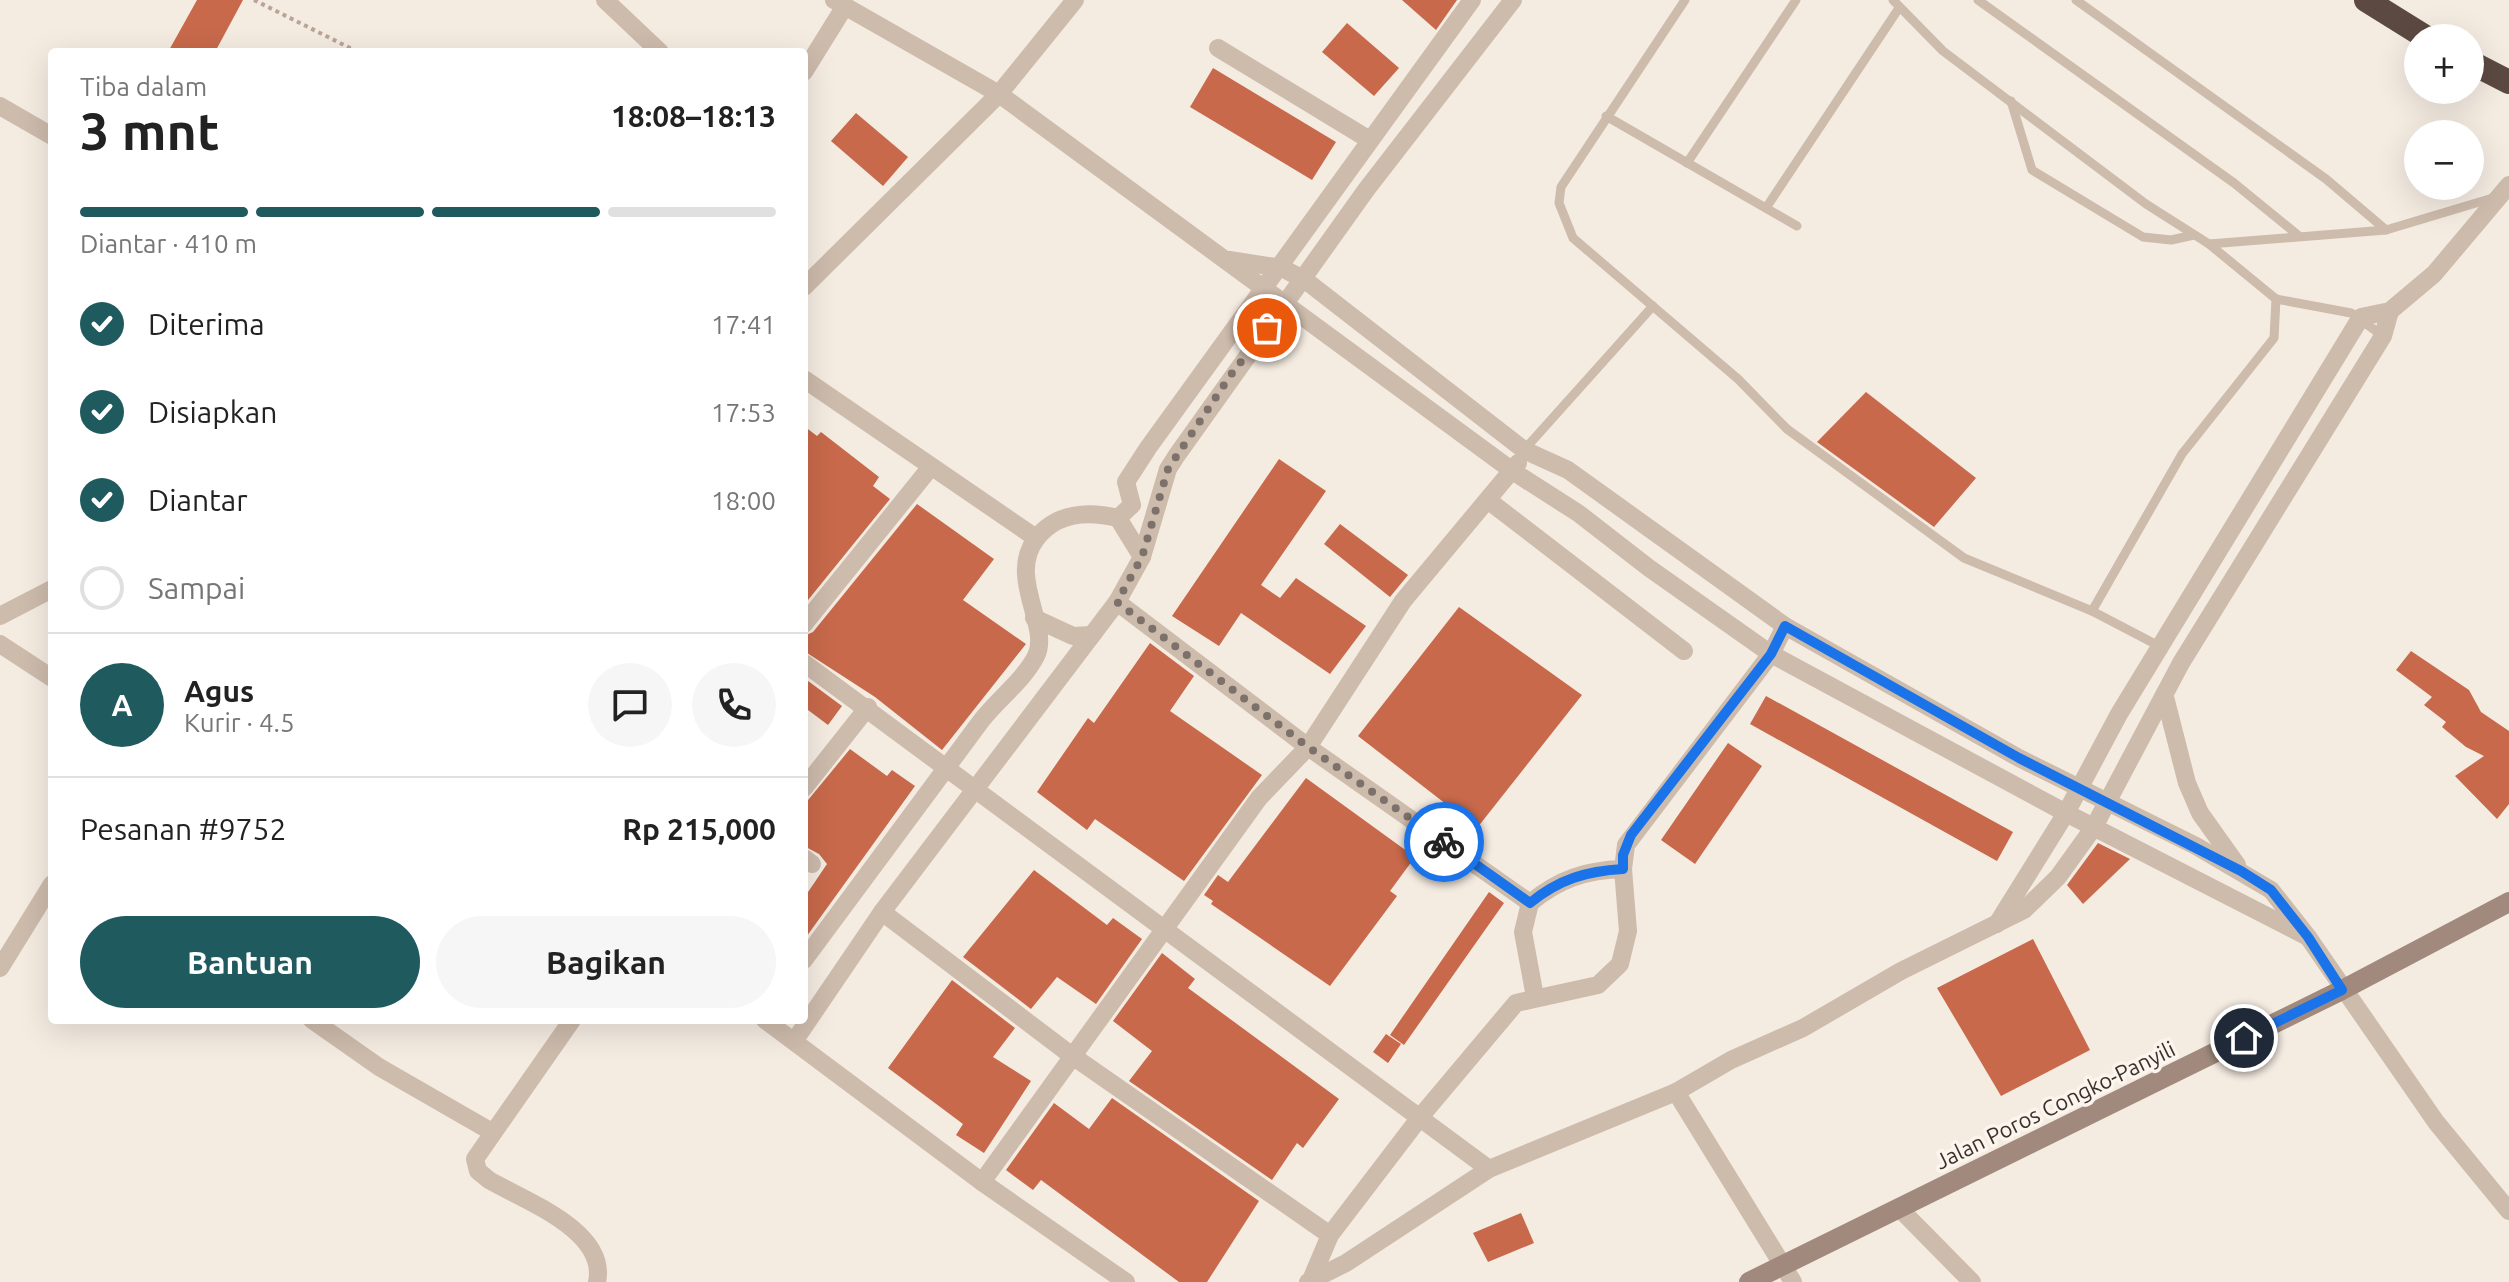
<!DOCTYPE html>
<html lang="id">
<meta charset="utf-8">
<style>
:root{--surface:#fff;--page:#f6f6f6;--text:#222;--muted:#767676;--line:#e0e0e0;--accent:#1f5a5e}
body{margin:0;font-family:Ubuntu,sans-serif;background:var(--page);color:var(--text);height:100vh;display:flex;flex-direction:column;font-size:30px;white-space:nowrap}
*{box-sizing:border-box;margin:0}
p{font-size:26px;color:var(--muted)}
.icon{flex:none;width:44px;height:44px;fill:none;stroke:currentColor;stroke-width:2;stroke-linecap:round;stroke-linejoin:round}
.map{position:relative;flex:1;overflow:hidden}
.drawer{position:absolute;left:48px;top:48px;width:760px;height:976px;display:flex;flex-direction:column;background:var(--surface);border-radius:8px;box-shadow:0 8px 32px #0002}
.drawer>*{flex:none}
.fabs{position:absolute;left:2404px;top:24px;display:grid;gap:16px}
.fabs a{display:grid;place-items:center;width:80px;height:80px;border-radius:50%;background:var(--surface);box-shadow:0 8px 32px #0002;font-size:40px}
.pin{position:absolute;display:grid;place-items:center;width:68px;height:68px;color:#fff;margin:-34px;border:4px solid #fff;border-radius:50%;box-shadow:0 2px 8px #0007}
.courier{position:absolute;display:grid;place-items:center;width:80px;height:80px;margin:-40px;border:6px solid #1a73e8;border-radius:50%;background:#fff;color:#222;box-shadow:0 2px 10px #0007}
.headline em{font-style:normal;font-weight:700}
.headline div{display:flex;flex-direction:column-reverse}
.headline{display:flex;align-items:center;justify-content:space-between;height:136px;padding:0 32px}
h1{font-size:52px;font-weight:700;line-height:60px}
.bar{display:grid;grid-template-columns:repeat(4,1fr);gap:12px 8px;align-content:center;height:96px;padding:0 32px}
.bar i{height:10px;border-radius:6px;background:var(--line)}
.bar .on{background:var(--accent)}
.bar p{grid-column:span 4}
.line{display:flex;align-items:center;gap:20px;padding:0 32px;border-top:2px solid var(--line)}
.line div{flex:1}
.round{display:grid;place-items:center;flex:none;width:84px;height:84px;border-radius:42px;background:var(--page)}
ol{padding:0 32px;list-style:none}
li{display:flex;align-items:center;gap:24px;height:88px}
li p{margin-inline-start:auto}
li .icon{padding:8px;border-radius:50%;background:var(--accent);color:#fff;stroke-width:4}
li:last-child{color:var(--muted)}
li i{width:44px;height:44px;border:4px solid var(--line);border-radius:50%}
.cta{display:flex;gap:16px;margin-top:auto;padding:16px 32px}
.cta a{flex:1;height:92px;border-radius:48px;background:var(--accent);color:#fff;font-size:32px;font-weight:700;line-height:92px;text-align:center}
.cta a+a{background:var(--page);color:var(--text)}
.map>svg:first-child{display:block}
.building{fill:#c8694b}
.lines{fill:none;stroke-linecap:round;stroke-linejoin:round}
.path{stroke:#b9a596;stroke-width:4;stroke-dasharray:4 4;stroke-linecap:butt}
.lane{stroke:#cdbbac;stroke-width:9}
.street{stroke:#cdbbac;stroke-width:18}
.secondary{stroke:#a18a7d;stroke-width:20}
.highway{stroke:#5c4a42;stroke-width:24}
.done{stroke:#7c716b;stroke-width:8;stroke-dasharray:0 14.4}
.route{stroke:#1a73e8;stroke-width:10}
.labels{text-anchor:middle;stroke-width:7;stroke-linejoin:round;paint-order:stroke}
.street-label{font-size:22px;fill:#3b302b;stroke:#fbf5ee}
</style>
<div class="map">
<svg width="2509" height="1282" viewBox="0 0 2509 1282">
<rect width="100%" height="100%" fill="#f4ebe1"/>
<!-- building -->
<g class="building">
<path d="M197,0H243L215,52H168Z"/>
<path d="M1402,0H1457L1436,30Z"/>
<path d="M1347,23L1399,68L1374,96L1322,52Z"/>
<path d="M1213,68L1336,142L1312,180L1190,107Z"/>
<path d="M856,113L908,157L883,186L831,141Z"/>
<path d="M1866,392L1976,478L1934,527L1817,442Z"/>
<path d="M804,426L817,436L821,432L879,477L873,486L890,499L804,605Z"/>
<path d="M1279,459L1326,491L1261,585L1280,598L1296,578L1366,626L1330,674L1241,613L1219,646L1172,616Z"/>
<path d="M917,504L994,559L963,600L1026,644L942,750L875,697L804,651V636L813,632Z"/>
<path d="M1340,524L1408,575L1390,597L1324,544Z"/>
<path d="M1459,607L1582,695L1477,828L1358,736Z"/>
<path d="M1150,643L1194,676L1170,711L1262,775L1184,881L1095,819L1087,830L1037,792L1088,718L1094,723Z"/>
<path d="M2411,651L2469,690L2481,712L2509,731V804L2497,819L2455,776L2484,756L2466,747L2442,727L2446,722L2424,705L2432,697L2396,670Z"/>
<path d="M804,678L842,706L828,725L804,707Z"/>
<path d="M1766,696L2013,832L1997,861L1750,724Z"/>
<path d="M1728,743L1762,766L1695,864L1661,840Z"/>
<path d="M850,749L887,776L892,770L915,786L804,940V898L827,864L819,854L804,846V805Z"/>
<path d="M1306,778L1415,857L1390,891L1397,896L1330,986L1211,904L1213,901L1204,895L1218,875L1228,882Z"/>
<path d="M2098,843L2130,859L2083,904L2067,885Z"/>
<path d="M1034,870L1107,925L1113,918L1142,939L1096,1004L1057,977L1031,1009L963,957Z"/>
<path d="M1489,892L1504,903L1404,1045L1390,1035Z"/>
<path d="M2033,939L2090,1050L2001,1096L1937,988Z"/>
<path d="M1162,953L1195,979L1188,988L1339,1099L1303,1148L1297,1143L1272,1180L1129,1081L1152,1051L1113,1021Z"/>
<path d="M952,980L1015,1028L993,1057L1031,1081L984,1153L956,1135L963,1124L888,1068Z"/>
<path d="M1386,1034L1401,1044L1388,1063L1373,1052Z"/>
<path d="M1112,1098L1259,1201L1207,1282H1179L1041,1180L1033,1190L1006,1170L1054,1103L1089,1129Z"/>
<path d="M1521,1213L1534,1243L1488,1262L1473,1233Z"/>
</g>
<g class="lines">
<!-- path -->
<path class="path" d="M254,0L358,52"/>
<!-- lane -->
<g class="lane">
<path d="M1685,0L1561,187L1559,203L1573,238L1738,379L1787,429L1964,558L2092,611L2182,454L2274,338L2276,299L2209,244"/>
<path d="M1893,0L1943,51L2146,204L2209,244L2386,230L2496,197"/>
<path d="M1978,0L2234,183L2299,236"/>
<path d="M2076,0L2326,179L2386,230"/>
<path d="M2011,101L2032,170L2143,237L2171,240L2194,235"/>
<path d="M1606,116L1797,226"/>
<path d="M1687,163L1796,0"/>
<path d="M1766,208L1899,8"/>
<path d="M2276,299L2351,313L2383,336"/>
<path d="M1524,450L1653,306"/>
<path d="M2092,611L2161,647"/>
</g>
<!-- street -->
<g class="street">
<path d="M605,0L660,52"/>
<path d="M834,0L999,94L1075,0"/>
<path d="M1218,48L1368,139"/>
<path d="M804,72L845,6"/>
<path d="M0,106L52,136"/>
<path d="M1229,260L1282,268L1305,280L1524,450L1568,470L1785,626L2019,758L2196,846L2271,890L2308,937L2436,1122L2509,1211"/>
<path d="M804,287L999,94L1514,472L1578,513L1649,568L1771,654L2066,813L2308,937"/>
<path d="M804,379L1036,538"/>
<path d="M1489,501L1684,651"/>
<path d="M1118,518L1142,557"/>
<path d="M1117,602L1308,747L1530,903"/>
<path d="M0,616L52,589"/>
<path d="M1034,618L1073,636L1092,635"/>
<path d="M804,624L930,468"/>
<path d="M0,644L52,678"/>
<path d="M804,663L1489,1169"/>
<path d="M2165,697L2187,783L2200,813L2237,865"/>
<path d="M804,788L868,707"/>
<path d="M804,858L812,864"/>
<path d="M882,912L1071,1055L1330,1235"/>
<path d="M1997,924L2066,813L2119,714L2361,317L2390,311L2434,274L2509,185"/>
<path d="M804,960C863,880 922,800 981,721C997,700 1024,680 1036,656C1051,627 1007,577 1036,539C1056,512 1089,511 1118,518L1132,505L1126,482L1148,448L1472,0"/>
<path d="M0,968L52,884"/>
<path d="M1535,997L1523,932L1530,903C1559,879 1586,870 1623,869"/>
<path d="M312,1020L379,1067L492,1132"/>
<path d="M572,1020L475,1159L478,1171L489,1180C525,1201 608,1231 597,1282"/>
<path d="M765,1020L982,1182L1126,1282"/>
<path d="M795,1040L882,912L1117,602L1142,557L1168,469L1177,455L1366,190L1513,0"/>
<path d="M1676,1092L1793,1282"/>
<path d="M982,1182L1259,798L1308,747L1403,601L1518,463"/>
<path d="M1900,1209L1972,1282"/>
<path d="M1311,1280L1330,1235L1421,1116L1516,1003L1598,985L1620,964L1628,931L1623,869L1626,845L1771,654L1785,626"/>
<path d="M1308,1282L1346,1263L1489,1169L1676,1092L1731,1060L1803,1028L1901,971L2024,910L2058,877L2094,827L2181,663L2383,336L2390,311"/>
</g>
<!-- secondary -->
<path class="secondary" d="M1749,1282L2342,990L2509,902"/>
<!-- highway -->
<g class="highway">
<path d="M2366,0L2427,38"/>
<path d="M2470,62L2509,82"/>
</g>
</g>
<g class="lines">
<!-- done -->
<path class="done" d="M1267,328L1230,376L1168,469L1142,557L1117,602L1308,747L1444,842"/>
<!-- route -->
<path class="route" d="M1444,842L1530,903C1559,879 1587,871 1623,869V855L1631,835L1771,654L1785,626L2019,758L2241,871L2271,890L2308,937L2342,990L2244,1038"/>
</g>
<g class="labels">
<!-- street labels -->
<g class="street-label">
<text transform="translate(2055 1105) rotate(-26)" y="8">Jalan Poros Congko-Panyili</text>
</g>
</g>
</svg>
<div class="fabs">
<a>+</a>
<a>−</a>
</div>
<div class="pin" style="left:1267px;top:328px;background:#ea580c"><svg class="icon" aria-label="bag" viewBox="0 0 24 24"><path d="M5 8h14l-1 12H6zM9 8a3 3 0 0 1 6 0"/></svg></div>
<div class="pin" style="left:2244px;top:1038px;background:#1f2937"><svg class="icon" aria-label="home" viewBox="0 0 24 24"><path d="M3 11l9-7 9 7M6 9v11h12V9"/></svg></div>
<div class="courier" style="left:1444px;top:842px"><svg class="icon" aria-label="bike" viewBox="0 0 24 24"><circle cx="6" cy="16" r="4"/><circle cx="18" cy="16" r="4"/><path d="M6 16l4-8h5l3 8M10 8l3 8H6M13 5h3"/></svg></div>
<section class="drawer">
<div class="headline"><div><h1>3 mnt</h1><p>Tiba dalam</p></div><em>18:08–18:13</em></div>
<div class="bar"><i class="on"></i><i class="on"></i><i class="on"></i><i></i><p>Diantar · 410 m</p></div>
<ol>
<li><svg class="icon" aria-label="check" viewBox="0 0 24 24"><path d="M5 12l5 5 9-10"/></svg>Diterima<p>17:41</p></li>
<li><svg class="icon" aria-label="check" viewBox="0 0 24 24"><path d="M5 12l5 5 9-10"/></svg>Disiapkan<p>17:53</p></li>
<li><svg class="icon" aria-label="check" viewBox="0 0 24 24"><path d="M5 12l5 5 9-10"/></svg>Diantar<p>18:00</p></li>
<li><i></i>Sampai</li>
</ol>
<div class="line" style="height:144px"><b class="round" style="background:var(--accent);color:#fff">A</b><div><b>Agus</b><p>Kurir · 4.5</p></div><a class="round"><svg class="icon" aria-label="chat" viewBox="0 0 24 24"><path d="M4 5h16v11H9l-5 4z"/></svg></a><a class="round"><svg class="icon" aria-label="phone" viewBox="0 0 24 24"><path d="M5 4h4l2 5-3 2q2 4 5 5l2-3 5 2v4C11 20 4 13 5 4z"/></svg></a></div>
<div class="line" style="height:104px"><div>Pesanan #9752</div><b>Rp 215,000</b></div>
<div class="cta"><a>Bantuan</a><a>Bagikan</a></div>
</section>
</div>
